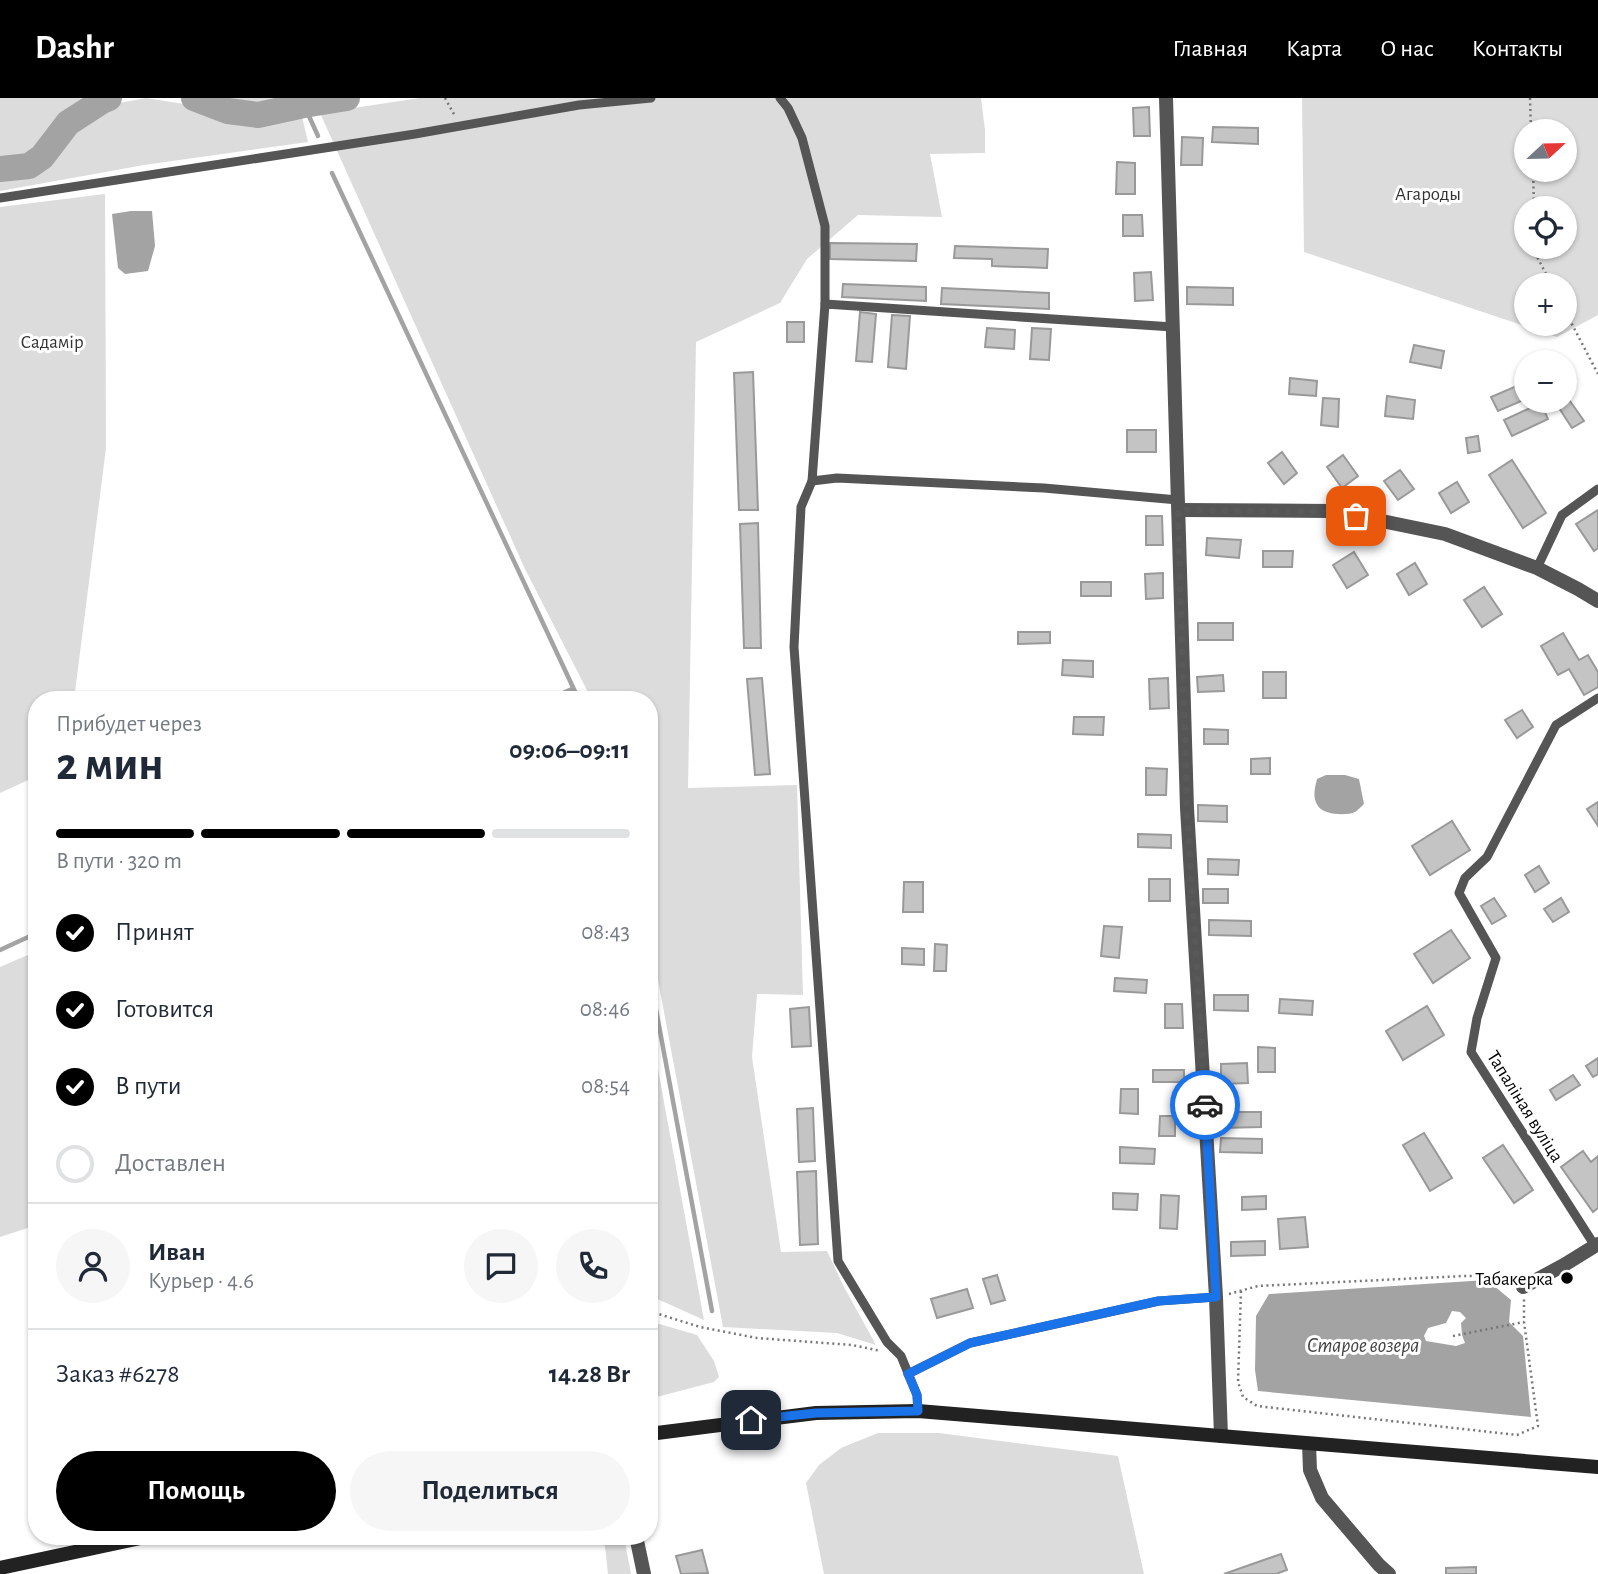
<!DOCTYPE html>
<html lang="ru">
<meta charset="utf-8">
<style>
:root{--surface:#fff;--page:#f6f6f7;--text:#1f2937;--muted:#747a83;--line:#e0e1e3;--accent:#000}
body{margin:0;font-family:"Alegreya Sans",sans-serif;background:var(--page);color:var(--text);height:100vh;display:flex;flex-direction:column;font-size:26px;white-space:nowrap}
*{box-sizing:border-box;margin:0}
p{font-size:23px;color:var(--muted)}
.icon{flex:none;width:38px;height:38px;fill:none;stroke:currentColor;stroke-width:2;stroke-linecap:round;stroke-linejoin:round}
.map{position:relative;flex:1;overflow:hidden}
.sheet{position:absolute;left:28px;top:593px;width:630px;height:854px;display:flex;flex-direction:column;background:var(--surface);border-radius:28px;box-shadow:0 2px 5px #0004}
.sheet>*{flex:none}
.needle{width:46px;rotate:68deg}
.fabs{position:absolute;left:1514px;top:21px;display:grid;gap:14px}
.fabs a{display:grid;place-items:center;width:63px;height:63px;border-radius:50%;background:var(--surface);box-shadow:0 2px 5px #0004;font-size:35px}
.pin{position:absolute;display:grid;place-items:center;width:60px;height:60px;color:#fff;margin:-30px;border-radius:14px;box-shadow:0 4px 10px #0006}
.courier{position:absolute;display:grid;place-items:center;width:70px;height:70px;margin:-35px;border:5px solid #1a73e8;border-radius:50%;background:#fff;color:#222;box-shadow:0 2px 9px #0007}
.overview em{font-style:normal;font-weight:700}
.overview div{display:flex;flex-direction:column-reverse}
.overview{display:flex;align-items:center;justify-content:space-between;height:119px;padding:0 28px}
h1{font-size:46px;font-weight:700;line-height:52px}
.bar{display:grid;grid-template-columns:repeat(4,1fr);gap:10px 7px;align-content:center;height:84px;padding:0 28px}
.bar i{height:9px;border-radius:5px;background:var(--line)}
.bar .current{background:var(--accent)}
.bar p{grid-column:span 4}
.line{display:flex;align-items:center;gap:18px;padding:0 28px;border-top:2px solid var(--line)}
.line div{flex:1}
.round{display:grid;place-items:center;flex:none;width:74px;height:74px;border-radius:37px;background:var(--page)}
ol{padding:0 28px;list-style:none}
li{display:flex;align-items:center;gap:21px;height:77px}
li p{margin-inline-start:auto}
li .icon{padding:7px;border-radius:50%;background:var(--accent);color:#fff;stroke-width:4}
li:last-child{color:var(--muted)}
li i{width:38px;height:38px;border:4px solid var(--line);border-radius:50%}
.cta{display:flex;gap:14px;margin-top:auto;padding:14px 28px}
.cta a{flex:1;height:80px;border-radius:42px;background:var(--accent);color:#fff;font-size:28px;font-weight:700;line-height:80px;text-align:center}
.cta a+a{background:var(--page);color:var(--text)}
header{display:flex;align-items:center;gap:42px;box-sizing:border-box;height:98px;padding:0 35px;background:var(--accent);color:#fff}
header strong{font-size:33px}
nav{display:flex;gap:38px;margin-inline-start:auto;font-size:24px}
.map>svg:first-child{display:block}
.green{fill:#dcdcdc;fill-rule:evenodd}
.water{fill:#a3a3a3;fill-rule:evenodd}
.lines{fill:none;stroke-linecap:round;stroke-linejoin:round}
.stream{stroke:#a3a3a3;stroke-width:4.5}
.river{stroke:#a3a3a3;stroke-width:26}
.building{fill:#c4c4c4;stroke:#999;stroke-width:2}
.path{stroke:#777;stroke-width:2.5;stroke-dasharray:2 3.5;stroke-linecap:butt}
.lane{stroke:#555;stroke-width:9}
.street{stroke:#555;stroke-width:14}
.secondary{stroke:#222;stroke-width:14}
.done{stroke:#595959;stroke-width:7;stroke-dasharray:0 12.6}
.route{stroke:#1a73e8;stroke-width:9}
.poi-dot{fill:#000;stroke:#fff;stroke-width:2.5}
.labels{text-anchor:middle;stroke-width:6;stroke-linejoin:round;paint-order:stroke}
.park-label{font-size:19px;fill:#333;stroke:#fff}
.street-label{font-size:19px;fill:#000;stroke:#fff}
.poi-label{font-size:19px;fill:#000;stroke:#fff;text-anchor:end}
.water-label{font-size:21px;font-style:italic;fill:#444;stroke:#fff}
</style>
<header>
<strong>Dashr</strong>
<nav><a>Главная</a><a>Карта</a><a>О нас</a><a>Контакты</a></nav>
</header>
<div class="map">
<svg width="1598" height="1476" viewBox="0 0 1598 1476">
<rect width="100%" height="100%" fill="#fff"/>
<!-- green -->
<g class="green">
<path d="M0,0H92L70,14L53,31L37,53L23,60L0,61Z"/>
<path d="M146,0L184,6L222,22L254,26L292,19H302L308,44L144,67L0,93V82H5L32,73L53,60L88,22L119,5Z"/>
<path d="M215,0H299C266,7 247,12 215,0Z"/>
<path d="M420,0H981L985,32V55L930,56L942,119L858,117L807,161L780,205L696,244L688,690L797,687L803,897L757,896L752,959L781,1154L827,1153L844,1189L876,1247L837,1235L723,1229L649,834V602H592L525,471L320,15Z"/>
<path d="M1302,0H1598V217L1557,239L1304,154ZM1564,33V72H1526V33ZM1564,110V149H1526V110ZM1526,187H1564V226H1526Z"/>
<path d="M105,96L106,350L74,602H37V678L0,695V109Z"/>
<path d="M37,853V1127L0,1139V869Z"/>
<path d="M649,922L704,1222L653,1199L649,1175Z"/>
<path d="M649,1223L697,1237L714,1263L719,1279L714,1284L649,1301Z"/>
<path d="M878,1335H939L1118,1358L1144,1476H824L806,1385L819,1367L841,1350Z"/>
<path d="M604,1439H624L631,1476H608Z"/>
</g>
<!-- water -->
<g class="water">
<path d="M131,113H152L155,148L148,173L125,176L118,170L112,116Z"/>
<path d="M1326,677H1345L1359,681L1364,706C1363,707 1357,713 1355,714C1346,718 1324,717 1318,708C1312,700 1315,689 1317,681Z"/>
<path d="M1487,1182L1511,1202L1509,1224L1523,1238L1531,1319L1258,1293L1255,1272L1256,1218L1269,1196ZM1452,1213L1460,1214L1466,1220L1461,1225L1462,1237L1465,1245L1456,1248L1426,1243L1424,1238L1428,1230L1446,1225Z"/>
</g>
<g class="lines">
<!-- stream -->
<g class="stream">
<path d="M304,7L318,38"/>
<path d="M332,75L579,602"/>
<path d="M547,602L572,591"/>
<path d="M0,852L37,835"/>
<path d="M649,874L712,1213"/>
</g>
<!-- river -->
<g class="river">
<path d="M194,0L228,13L258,17L304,7L347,0"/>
<path d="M0,71L29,68L42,59L68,25L102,3L109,0"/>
</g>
</g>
<!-- building -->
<g class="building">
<path d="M1149,9L1150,38H1134L1133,10Z"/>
<path d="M1213,29L1258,30V46L1212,44Z"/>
<path d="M1182,39L1203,40L1202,67H1181Z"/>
<path d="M1117,64L1135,65V96H1116Z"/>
<path d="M1123,117H1142L1143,138H1123Z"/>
<path d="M830,145L917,146L916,163L830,161Z"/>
<path d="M955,148L1048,151L1047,170L992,168V161L954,160Z"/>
<path d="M1151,174L1153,202L1135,203L1134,175Z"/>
<path d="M843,186L926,189V203L842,199Z"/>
<path d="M1187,189L1233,190V207L1187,206Z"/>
<path d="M942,190L1049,195V211L941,206Z"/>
<path d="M860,214L876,216L872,264L856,263Z"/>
<path d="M892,217L910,218L906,271L888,269Z"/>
<rect x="787" y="224" width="17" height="20"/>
<path d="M987,230L1015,232L1014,251L985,249Z"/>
<path d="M1032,230L1051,231L1049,262L1030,261Z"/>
<path d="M1414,247L1444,253L1441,270L1410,264Z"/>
<path d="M753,274L758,412H739L734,275Z"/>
<path d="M1290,280L1317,283L1316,298L1289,296Z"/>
<path d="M1526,284V301L1498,313L1491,299Z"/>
<path d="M1387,298L1415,302L1413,321L1385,318Z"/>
<path d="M1323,300L1339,301L1338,329L1321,327Z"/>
<path d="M1570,303L1584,323L1572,330L1559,310Z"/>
<path d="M1541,305L1548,321L1512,338L1504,322Z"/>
<rect x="1127" y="332" width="29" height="22"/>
<path d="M1478,338L1480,353L1468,355L1466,340Z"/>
<path d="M1282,354L1297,375L1284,386L1268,365Z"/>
<path d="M1343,357L1358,378L1342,390L1327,369Z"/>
<path d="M1512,362L1546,415L1523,430L1489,377Z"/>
<path d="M1400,372L1414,391L1398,402L1384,383Z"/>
<path d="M1457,384L1469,404L1451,415L1439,395Z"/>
<path d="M1598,412V450L1594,453L1576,426Z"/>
<path d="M1146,418H1162L1163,447H1146Z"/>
<path d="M758,425L761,550H744L740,426Z"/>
<path d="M1207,440L1241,442L1239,460L1206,457Z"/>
<path d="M1263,453H1293L1292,469H1263Z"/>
<path d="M1354,454L1368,477L1347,490L1333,467Z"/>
<path d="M1415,465L1427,486L1409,497L1397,476Z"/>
<path d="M1163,475V500L1146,501L1145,476Z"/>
<rect x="1081" y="484" width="30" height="14"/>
<path d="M1484,489L1502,516L1482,529L1464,502Z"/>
<rect x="1198" y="525" width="35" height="17"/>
<path d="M1018,534H1050V545L1018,546Z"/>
<path d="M1563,535L1579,562L1588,557L1598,574V589L1584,597L1569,571L1558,577L1541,548Z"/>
<path d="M1063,562L1093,563V579L1062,577Z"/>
<rect x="1263" y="574" width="23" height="26"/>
<path d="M1223,577L1224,593L1198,594L1197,579Z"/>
<path d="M762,580L770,676L755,677L747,581Z"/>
<path d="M1168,580L1169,610L1150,611L1149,581Z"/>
<path d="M1522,612L1533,629L1517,640L1505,622Z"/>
<path d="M1074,619H1104L1103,637L1073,636Z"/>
<path d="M1204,631L1228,632V646H1204Z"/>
<path d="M1270,660V676H1251V661Z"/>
<path d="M1146,670L1167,671L1166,697H1146Z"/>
<path d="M1598,704V728L1587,711Z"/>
<path d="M1198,707L1227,708V724L1198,723Z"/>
<path d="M1452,723L1470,752L1430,777L1412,748Z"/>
<path d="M1138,736L1171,737V750L1138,749Z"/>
<path d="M1208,761L1239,762L1238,777L1208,776Z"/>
<path d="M1539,768L1549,785L1535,794L1525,777Z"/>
<rect x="1149" y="781" width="21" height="22"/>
<path d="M904,784H923V814H903Z"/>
<rect x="1203" y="791" width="25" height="14"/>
<path d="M1494,800L1506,818L1492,826L1481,808Z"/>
<path d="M1561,800L1569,814L1553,824L1544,811Z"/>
<path d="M1209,822L1251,823V838L1209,837Z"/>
<path d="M1104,828L1122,829L1119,860L1101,858Z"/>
<path d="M1451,832L1470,860L1433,885L1414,856Z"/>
<path d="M935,846L947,847L946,873H934Z"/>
<path d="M902,850L924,851V867L902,866Z"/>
<path d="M1115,880L1147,882L1146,895L1114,893Z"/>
<path d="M1214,897H1248V913L1214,912Z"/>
<path d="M1280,901L1313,903L1312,917L1279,915Z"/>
<path d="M1165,906H1182L1183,930H1165Z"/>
<path d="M1427,908L1444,937L1403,962L1386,933Z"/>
<path d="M809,909L811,948L792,949L790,911Z"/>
<path d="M1258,949L1275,950V974H1258Z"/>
<path d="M1598,960V976L1593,979L1586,968Z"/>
<path d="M1247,965L1248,985L1221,986V966Z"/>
<rect x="1153" y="972" width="31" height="12"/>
<path d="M1573,977L1580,987L1556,1002L1550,992Z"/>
<path d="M1121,991H1138V1016L1120,1015Z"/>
<path d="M813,1010L815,1063L799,1064L797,1011Z"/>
<path d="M1221,1014H1261V1029L1221,1030Z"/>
<path d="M1160,1018H1175V1038H1159Z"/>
<path d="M1424,1035L1452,1080L1430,1093L1403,1047Z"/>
<path d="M1221,1040L1262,1041V1055L1220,1054Z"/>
<path d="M1503,1047L1533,1092L1514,1105L1483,1060Z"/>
<path d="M1120,1049L1155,1051L1154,1066L1120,1065Z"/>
<path d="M1583,1053L1591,1064L1598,1058V1110L1593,1114L1561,1069Z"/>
<path d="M816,1073L818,1146L800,1147L797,1074Z"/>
<path d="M1113,1095L1138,1096L1137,1112L1113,1111Z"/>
<path d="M1161,1097L1179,1098L1177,1131L1160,1130Z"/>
<path d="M1266,1098V1111L1242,1112V1099Z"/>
<path d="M1305,1119L1308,1149L1280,1151L1278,1121Z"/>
<path d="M1265,1143V1157L1231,1158V1144Z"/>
<path d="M997,1177L1005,1202L991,1206L983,1181Z"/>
<path d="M967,1191L973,1210L937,1220L931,1201Z"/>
<path d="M702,1452L708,1475L681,1476L676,1458Z"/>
<path d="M1281,1456L1287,1472L1276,1476H1224Z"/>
<path d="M1476,1469V1476H1446V1470Z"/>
</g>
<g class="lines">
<!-- path -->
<g class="path">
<path d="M445,0L455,18"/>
<path d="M1530,0L1531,33"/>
<path d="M1533,72L1534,110"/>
<path d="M1536,149V157L1552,187"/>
<path d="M1564,211L1598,276"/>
<path d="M1241,1193L1238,1284L1243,1299L1257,1308L1517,1337L1538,1328L1524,1224V1201"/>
<path d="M1229,1196L1258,1188L1463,1178H1510L1512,1179"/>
<path d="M649,1213L700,1229L757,1240L852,1247L881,1253"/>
<path d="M1453,1238L1524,1224"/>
</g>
<!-- lane -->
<g class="lane">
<path d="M780,0L788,10L802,40L825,128V206"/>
<path d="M0,100L415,36L579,7L651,0"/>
<path d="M812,383L837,380L1044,390L1178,402"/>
<path d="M1537,470L1562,417L1598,391"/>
<path d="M1595,1148L1471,954L1477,920L1496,860L1459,795L1465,780L1487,759L1556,627L1598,600"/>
<path d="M908,1276L970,1245L1159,1203L1216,1199"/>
<path d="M918,1313L917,1297L901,1258L887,1244L838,1163L794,549L801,409L812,383L825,206L1173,229"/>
</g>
<!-- street -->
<g class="street">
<path d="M1166,0L1187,710L1216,1199L1221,1338"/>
<path d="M1179,412L1333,413L1445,436L1537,470L1578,491L1598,503"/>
<path d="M1523,1189L1564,1167L1598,1146"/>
<path d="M1309,1346L1310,1372L1322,1400L1379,1467L1389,1476"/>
<path d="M636,1438L644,1476"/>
</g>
<!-- secondary -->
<g class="secondary">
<path d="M649,1336L816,1315L918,1313L1598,1369"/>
<path d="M0,1470L150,1438"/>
</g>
</g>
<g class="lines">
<!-- done -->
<path class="done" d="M1205,1007L1187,710L1178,412L1333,414L1356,418"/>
<!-- route -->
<path class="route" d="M751,1322L816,1315L918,1313L917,1297L908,1276L970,1245L1158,1203L1216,1199L1205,1007"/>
</g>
<!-- markers -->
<circle class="poi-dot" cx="1567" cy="1180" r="7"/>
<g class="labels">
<!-- park labels -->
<g class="park-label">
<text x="1428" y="102">Агароды</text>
<text x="52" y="250">Садамір</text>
</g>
<!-- street labels -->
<g class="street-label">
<text transform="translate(1526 1008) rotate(58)" y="7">Тапаліная вуліца</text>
</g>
<!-- poi labels -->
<g class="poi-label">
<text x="1553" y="1187">Табакерка</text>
</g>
<!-- water labels -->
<g class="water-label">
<text x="1363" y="1254">Старое возера</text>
</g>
</g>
</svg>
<div class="fabs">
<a><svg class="needle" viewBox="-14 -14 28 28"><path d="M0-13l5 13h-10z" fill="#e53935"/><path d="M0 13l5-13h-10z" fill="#747a83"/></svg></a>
<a><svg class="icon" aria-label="locate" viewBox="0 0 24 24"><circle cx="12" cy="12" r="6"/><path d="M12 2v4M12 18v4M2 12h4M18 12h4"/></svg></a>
<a>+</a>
<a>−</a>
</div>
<div class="pin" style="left:1356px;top:418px;background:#ea580c"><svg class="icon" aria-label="bag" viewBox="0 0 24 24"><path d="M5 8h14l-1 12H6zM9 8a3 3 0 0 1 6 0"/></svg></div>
<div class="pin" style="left:751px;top:1322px;background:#1f2937"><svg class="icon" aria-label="home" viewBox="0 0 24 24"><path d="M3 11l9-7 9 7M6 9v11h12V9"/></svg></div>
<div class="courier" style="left:1205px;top:1007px"><svg class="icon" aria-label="car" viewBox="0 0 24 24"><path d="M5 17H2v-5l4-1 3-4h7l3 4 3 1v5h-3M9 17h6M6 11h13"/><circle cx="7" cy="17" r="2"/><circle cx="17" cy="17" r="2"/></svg></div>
<section class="sheet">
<div class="overview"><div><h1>2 мин</h1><p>Прибудет через</p></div><em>09:06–09:11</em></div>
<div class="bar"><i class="current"></i><i class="current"></i><i class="current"></i><i></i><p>В пути · 320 m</p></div>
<ol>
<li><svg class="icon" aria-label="check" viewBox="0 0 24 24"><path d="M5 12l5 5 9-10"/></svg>Принят<p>08:43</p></li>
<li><svg class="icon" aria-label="check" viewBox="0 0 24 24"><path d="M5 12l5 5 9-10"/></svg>Готовится<p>08:46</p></li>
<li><svg class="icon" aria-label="check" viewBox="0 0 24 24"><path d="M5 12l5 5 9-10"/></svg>В пути<p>08:54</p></li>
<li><i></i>Доставлен</li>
</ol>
<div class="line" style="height:126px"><a class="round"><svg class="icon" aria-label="person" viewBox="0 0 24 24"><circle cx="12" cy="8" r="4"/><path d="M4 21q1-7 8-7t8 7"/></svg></a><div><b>Иван</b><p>Курьер · 4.6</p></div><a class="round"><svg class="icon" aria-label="chat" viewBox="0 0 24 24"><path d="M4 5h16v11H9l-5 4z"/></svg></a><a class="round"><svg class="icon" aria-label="phone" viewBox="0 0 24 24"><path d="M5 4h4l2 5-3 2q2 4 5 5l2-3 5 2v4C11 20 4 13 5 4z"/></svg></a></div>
<div class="line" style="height:91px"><div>Заказ #6278</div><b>14.28 Br</b></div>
<div class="cta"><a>Помощь</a><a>Поделиться</a></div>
</section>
</div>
